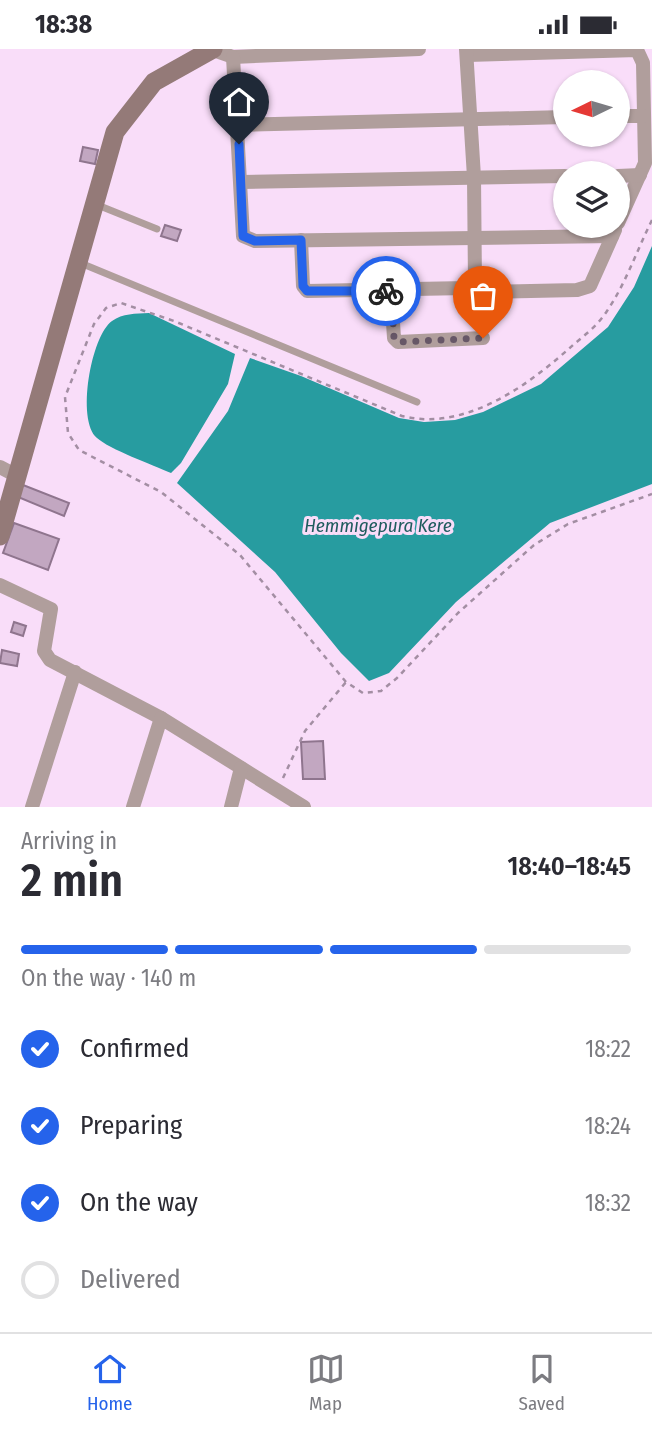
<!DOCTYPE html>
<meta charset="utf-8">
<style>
:root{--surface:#fff;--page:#f2f2f3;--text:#2b2b33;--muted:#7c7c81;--line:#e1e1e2;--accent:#2563eb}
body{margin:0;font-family:"Fira Sans Condensed",sans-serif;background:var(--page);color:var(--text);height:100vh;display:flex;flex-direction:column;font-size:26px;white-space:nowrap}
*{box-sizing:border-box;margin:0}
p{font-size:23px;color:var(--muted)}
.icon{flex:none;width:38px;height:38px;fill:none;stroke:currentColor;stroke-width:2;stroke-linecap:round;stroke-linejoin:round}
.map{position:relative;height:758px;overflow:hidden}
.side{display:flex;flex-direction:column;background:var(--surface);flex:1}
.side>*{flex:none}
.needle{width:46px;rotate:265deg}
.fabs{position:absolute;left:553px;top:21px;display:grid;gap:14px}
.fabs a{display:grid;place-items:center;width:77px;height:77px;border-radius:50%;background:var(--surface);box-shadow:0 2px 5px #0004;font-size:35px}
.pin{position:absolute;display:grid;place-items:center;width:60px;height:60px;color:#fff;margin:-72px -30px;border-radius:50% 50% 50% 0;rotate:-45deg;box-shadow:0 0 7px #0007}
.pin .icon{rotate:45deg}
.courier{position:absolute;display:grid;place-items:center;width:70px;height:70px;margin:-35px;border:5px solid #2563eb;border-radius:50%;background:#fff;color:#222;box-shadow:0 2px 9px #0007}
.overview em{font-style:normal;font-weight:600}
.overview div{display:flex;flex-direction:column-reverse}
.overview{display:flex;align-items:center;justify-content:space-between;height:119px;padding:0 21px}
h1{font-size:46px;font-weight:600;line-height:52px}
.bar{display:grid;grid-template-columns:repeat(4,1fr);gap:10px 7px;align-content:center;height:84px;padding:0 21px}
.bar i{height:9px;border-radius:5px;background:var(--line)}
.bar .on{background:var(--accent)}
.bar p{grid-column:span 4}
ol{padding:0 21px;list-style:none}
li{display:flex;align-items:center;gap:21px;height:77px}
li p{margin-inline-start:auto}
li .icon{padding:7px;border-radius:50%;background:var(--accent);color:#fff;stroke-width:4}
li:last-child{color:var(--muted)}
li i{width:38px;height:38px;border:4px solid var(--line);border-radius:50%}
.status{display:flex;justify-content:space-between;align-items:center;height:49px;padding:0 35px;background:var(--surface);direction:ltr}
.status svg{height:19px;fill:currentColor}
.dock{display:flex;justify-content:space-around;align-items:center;height:98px;border-top:2px solid var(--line);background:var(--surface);font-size:19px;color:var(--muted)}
.dock a{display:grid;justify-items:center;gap:4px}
.dock .on{color:var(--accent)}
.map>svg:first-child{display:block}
.water{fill:#279ca0}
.building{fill:#c2a7c1;stroke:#8f758e;stroke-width:2}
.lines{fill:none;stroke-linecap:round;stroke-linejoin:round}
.path{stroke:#a38ea3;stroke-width:2.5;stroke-dasharray:5 5;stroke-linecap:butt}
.lane{stroke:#b09e9c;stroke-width:7}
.street{stroke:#b09e9c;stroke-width:14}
.secondary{stroke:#947a78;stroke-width:19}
.done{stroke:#675767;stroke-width:7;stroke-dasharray:0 12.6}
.route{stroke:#2563eb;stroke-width:9}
.labels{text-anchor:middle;stroke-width:6;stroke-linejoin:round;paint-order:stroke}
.water-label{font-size:19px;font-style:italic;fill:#1f5c5e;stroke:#f9ddf9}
</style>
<div class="status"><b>18:38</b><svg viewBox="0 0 49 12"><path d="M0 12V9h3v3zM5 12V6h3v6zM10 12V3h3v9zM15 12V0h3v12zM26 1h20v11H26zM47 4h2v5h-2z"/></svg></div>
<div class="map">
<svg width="652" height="758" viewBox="0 0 652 758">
<rect width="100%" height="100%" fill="#f9ddf9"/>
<!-- water -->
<g class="water">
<path d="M652,197V435L550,474L456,553L389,624L369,632L341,604L275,523L177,434L228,362L250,309L301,327L399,369L424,373L455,371L483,363L541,335L608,278L634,238Z"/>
<path d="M149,264L235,305L228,335L181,414L171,424C153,416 109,400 97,389C76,371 91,287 112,272C123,264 135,265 149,264Z"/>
</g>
<!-- building -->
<g class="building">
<path d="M83,98L98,101L95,115L80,112Z"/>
<path d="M165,176L181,181L177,192L161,187Z"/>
<path d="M23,436L69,454L64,467L18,448Z"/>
<path d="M14,474L59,490L48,521L3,504Z"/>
<path d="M14,573L26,577L23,587L11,583Z"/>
<path d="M2,601L19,605L17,617L0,614Z"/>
<path d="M323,692L325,730H303L301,693Z"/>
</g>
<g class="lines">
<!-- path -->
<g class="path">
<path d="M652,171C637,201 626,234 607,262C598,276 585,286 573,296C529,336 465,383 402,367L174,272L121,254L106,259L94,275L65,348L68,384L79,401L161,443L240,506L346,633L363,644L381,642L397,629L458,564L534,496L568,475L652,445"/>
<path d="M283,729L305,682L346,633"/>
</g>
<!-- lane -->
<g class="lane">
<path d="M95,155L157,180"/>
<path d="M78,213L417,353"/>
</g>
<!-- street -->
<g class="street">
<path d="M213,1L233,8L419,0"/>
<path d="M468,6L637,1L643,14L645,114L618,174"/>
<path d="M233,8L243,187L255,192L612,187"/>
<path d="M618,67H644"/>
<path d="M238,76L565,68"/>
<path d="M618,127L640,126"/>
<path d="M241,133L565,127"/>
<path d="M301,191L303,237L307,242L467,239L475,235L474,128L466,0"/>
<path d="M472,238L482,243L577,241L590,237L615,181"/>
<path d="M391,242L394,289L398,293L483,289"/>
<path d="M0,418L17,427"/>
<path d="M0,536L51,560L44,602L50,611L161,669L304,758"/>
<path d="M32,758L75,623"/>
<path d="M133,758L161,669"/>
<path d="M231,758L241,719"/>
</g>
<!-- secondary -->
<path class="secondary" d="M0,487L115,83L154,33L213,0"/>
</g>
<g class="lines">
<!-- done -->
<path class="done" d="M386,242H391L394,289L398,293L483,289"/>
<!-- route -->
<path class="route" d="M239,95L243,187L255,192L301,191L303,237L307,242H386"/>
</g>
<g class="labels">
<!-- water labels -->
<g class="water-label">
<text x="378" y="483">Hemmigepura Kere</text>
</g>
</g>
</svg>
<div class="fabs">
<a><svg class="needle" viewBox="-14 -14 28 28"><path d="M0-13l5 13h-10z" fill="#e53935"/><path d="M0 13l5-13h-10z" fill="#7c7c81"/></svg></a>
<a><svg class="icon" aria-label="layers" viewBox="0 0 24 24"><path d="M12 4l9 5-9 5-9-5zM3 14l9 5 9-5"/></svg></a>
</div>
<div class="pin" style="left:483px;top:289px;background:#ea580c"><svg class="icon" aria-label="bag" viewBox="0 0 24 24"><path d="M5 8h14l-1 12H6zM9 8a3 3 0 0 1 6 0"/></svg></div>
<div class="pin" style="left:239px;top:95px;background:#1f2937"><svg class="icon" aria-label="home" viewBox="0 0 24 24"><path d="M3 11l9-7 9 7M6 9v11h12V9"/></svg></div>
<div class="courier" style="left:386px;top:242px"><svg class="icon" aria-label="bike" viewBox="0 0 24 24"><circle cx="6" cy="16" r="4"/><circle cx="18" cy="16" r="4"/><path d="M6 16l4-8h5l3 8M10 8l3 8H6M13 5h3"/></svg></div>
</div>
<section class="side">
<div class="overview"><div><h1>2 min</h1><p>Arriving in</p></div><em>18:40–18:45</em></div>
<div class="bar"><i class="on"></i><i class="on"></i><i class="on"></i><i></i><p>On the way · 140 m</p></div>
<ol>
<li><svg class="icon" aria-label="check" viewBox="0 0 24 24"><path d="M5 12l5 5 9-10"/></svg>Confirmed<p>18:22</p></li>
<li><svg class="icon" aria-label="check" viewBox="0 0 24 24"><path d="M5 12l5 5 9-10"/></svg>Preparing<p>18:24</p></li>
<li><svg class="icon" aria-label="check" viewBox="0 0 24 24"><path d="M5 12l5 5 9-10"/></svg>On the way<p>18:32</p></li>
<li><i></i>Delivered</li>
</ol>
</section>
<nav class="dock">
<a class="on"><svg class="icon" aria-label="home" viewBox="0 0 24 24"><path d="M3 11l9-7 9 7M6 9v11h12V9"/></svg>Home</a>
<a><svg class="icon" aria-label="map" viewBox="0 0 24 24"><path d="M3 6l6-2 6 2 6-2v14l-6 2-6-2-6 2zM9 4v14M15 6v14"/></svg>Map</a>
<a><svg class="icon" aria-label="saved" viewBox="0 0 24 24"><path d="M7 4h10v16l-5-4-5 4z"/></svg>Saved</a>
</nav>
